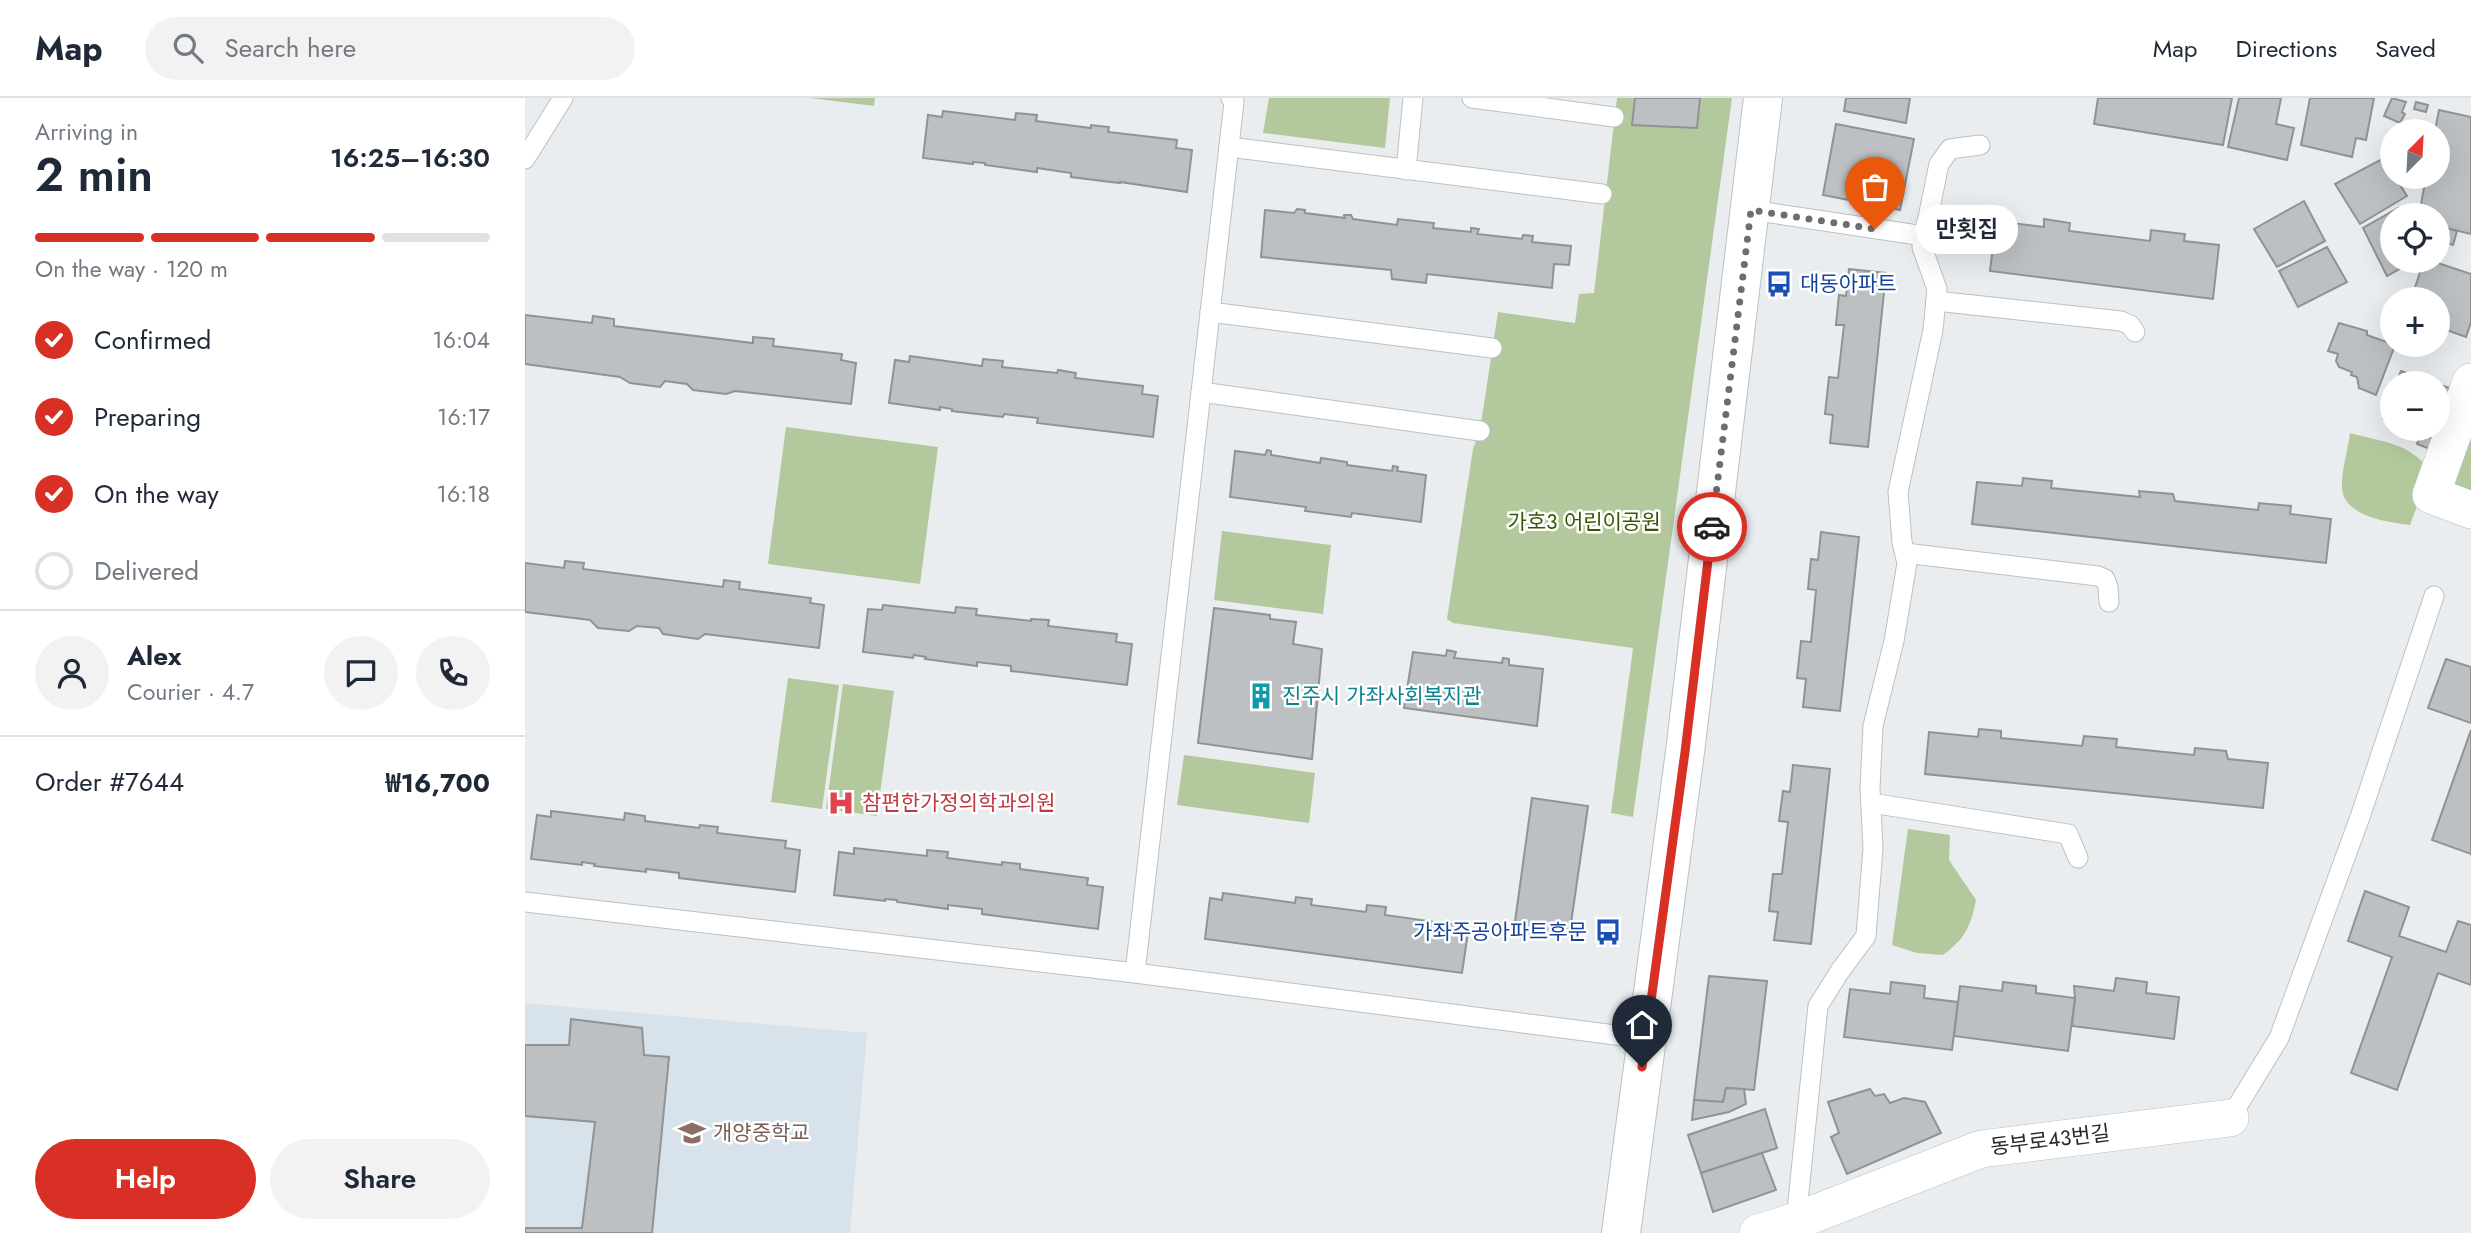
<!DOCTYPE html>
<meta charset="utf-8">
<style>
:root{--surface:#fff;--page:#f2f2f3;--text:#1f2937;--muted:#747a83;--line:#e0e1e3;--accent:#d93025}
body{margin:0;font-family:Jost,"Noto Sans KR",sans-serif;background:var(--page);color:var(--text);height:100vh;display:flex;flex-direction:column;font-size:26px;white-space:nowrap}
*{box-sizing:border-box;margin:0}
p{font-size:23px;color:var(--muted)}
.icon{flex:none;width:38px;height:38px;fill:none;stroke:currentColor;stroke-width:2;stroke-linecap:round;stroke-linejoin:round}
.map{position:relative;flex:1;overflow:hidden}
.side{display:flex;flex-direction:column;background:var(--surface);width:525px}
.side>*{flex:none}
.needle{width:46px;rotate:24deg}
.controls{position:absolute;left:1855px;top:21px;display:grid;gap:14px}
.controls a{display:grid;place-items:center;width:70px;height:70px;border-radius:50%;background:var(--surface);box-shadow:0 7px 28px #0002;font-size:35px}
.pin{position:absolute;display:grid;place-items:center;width:60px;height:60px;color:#fff;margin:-72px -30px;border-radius:50% 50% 50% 0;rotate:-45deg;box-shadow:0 0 7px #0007}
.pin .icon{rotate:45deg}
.courier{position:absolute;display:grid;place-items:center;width:70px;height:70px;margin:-35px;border:5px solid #d93025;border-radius:50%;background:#fff;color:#222;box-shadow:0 2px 9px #0007}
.bubble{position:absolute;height:49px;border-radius:24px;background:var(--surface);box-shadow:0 7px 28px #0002;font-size:23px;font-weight:600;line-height:49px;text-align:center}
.headline em{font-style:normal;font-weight:600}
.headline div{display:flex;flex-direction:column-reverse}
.headline{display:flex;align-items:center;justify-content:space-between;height:119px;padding:0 35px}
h1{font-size:46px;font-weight:600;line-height:52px}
.bar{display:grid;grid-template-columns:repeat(4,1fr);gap:10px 7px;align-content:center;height:84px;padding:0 35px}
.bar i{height:9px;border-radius:5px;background:var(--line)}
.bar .selected{background:var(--accent)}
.bar p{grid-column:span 4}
.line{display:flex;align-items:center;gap:18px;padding:0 35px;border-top:2px solid var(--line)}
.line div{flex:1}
.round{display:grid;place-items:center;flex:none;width:74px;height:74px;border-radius:37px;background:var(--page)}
ol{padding:0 35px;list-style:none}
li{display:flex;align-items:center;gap:21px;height:77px}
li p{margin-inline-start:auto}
li .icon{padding:7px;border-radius:50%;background:var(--accent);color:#fff;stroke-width:4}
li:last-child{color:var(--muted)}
li i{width:38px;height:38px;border:4px solid var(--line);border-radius:50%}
.cta{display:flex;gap:14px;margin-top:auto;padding:14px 35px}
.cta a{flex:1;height:80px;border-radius:42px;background:var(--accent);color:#fff;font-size:28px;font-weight:600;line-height:80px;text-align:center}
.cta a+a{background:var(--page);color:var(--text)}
header{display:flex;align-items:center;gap:42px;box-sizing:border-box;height:98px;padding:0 35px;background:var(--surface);border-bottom:2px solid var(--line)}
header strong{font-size:33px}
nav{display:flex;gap:38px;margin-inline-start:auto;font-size:24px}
.search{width:490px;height:63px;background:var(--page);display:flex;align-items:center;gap:18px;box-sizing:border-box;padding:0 24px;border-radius:38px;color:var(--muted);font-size:26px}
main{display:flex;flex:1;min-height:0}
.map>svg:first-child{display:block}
.built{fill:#d8e2ea}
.green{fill:#b3c99d}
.building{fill:#bdc0c3;stroke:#8f9396;stroke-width:2}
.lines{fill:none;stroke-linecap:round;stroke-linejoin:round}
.service-casing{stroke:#bcc0c3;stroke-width:21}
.minor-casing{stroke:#bcc0c3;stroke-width:38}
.tertiary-casing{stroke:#bcc0c3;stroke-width:40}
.service{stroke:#fff;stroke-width:19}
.minor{stroke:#fff;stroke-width:37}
.tertiary{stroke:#fff;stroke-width:38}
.done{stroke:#6b6e6f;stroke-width:7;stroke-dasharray:0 12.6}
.route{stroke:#d93025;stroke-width:9}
.labels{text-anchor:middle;stroke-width:5;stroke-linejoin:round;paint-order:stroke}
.transit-label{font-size:21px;fill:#164399;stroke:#fff;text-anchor:start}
.park-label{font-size:21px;fill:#385601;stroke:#fff}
.culture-label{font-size:21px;fill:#0d838f;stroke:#fff;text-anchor:start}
.health-label{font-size:21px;fill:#be3a42;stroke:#fff;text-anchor:start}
.education-label{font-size:21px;fill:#785e54;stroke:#fff;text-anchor:start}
.street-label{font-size:21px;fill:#27292a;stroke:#fff}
</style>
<header>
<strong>Map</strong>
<div class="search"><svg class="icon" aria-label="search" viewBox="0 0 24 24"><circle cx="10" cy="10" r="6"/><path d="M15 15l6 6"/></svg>Search here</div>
<nav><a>Map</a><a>Directions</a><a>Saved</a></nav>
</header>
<main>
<section class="side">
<div class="headline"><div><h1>2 min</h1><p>Arriving in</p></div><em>16:25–16:30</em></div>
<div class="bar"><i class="selected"></i><i class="selected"></i><i class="selected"></i><i></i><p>On the way · 120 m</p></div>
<ol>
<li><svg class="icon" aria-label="check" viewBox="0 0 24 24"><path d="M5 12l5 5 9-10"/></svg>Confirmed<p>16:04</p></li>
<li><svg class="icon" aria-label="check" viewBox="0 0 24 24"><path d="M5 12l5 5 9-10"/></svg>Preparing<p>16:17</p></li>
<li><svg class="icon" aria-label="check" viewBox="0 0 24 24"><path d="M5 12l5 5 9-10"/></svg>On the way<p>16:18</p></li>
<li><i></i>Delivered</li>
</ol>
<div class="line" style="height:126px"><a class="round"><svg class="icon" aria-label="person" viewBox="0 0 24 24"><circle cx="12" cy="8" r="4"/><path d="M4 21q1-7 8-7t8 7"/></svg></a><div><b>Alex</b><p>Courier · 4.7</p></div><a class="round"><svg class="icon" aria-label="chat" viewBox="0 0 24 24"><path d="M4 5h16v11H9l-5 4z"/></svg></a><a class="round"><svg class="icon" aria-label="phone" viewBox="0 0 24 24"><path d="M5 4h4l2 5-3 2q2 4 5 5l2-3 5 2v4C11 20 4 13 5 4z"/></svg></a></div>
<div class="line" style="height:91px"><div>Order #7644</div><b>₩16,700</b></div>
<div class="cta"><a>Help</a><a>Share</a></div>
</section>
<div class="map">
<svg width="1946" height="1135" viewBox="0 0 1946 1135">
<rect width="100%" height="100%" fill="#e9edf0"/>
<!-- built -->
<path class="built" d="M0,905L342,935L325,1135H0Z"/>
<!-- green -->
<g class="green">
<path d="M285,0H350L349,8Z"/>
<path d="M744,0H865L860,50L738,35Z"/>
<path d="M1092,0H1207L1108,719L1086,715L1108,550L928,525L922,521L948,351L955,332L973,214L1050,225L1054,196L1069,195Z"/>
<path d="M1946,309V408L1916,396Z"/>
<path d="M261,329L413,349L395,486L243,466Z"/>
<path d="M1825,335C1857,344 1883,344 1905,372L1885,427C1863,424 1819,419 1817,390C1816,373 1823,353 1825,335Z"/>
<path d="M697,433L806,447L798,516L689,502Z"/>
<path d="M263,580L314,587L297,711L246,704Z"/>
<path d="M318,586L369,593L352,718L301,711Z"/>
<path d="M659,657L790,675L784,725L652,707Z"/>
<path d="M1383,731L1425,737L1424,762L1451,802C1446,828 1440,841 1418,857L1392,855L1367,847Z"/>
</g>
<!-- building -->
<g class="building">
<path d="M1110,0H1175L1172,30L1107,27Z"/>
<path d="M1321,0H1385L1381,25L1319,13Z"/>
<path d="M1573,0H1707L1698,47L1569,26Z"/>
<path d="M1714,0H1756L1751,26L1769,30L1762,62L1703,49Z"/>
<path d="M1785,0H1849L1841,42L1831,40L1827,59L1776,47Z"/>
<path d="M1867,0L1881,4L1877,14L1880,16L1875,25L1859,18Z"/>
<path d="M1891,4L1903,7L1901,14L1889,11Z"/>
<path d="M1914,12L1946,19V136L1913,128V117H1894L1901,79H1913V33H1910Z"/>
<path d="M418,13L490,22L491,15L512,17L511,23L566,30V27L584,29L583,34L652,42L651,50L667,52L662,94L595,84V85L546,79V75L512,70V74L460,67V65L448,64V66L398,60L403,17L417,19Z"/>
<path d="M1311,26L1389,41L1375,112L1298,97Z"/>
<path d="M1859,60L1867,73V79H1870L1882,98L1835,126L1810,86Z"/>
<path d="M1779,103L1800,143L1752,169L1729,131Z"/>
<path d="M1873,110L1877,117H1867V163H1894L1891,172L1880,168L1862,178L1838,130Z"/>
<path d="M772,111L780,112V115L820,120L819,117H826L828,121L872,127L873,121L909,125L908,130L946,134V130L954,131L952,136L997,141L998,137L1008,138L1007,144L1046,148L1044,167L1029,166L1027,190L902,176L901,185L867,181L866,172L736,159L740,112L769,115Z"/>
<path d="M1519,121L1545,125L1544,133L1625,143L1626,132L1660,136L1659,143L1694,147L1688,201L1465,173L1471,123L1519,129Z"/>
<path d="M1913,128L1932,133L1928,147L1913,142Z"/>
<path d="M1802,149L1822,184L1773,209L1754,173Z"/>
<path d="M1899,163H1907L1946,176V224L1941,239L1913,229V201H1886Z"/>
<path d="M1324,171L1361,175L1343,349L1305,345L1308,317L1300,316L1304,279L1313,280L1319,227H1311L1314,197L1321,198Z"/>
<path d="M0,217L67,225L68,218L89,221V228L228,245V239L249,241L248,248L317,256L316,262L331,265L326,306L210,293L201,296L168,292L162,286L140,283L135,289L105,285L95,279L0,266Z"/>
<path d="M1814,225L1842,233V237L1870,247L1851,297L1834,290L1832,279L1826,277L1827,274L1814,269L1811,263L1813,256L1803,253Z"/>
<path d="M385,258L457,268L458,261L478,263L477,269L532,275L533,272L551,275L550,280L618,288L617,296L633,298L628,339L512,325L513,320L479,316L478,319L427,313V311L415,309V312L364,305L370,262L384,264Z"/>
<path d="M1876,273L1911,285H1871Z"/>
<path d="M1913,286L1936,294L1919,345L1882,331H1913Z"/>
<path d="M1867,296V325L1858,321Z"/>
<path d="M1896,336L1919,345L1915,355L1892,346Z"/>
<path d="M742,352L746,353V357L795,365L796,360L822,364V367L867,373L868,368L873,369L872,373L901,377L896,424L827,415L826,419L780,413L781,409L705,399L710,353L740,357Z"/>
<path d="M1498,380L1527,383L1526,390L1615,399L1614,393L1648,396L1650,403L1733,412L1734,405L1766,408L1765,416L1806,421L1801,465L1447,426L1452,384L1497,388Z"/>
<path d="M1296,434L1334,439L1315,613L1278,609L1281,581L1272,580L1276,543L1286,544L1291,492L1283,491L1286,461L1293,462Z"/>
<path d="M40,463L59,465L58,471L198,489L199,482L215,484L214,491L286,500L285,505L299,507L294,550L180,536L173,541L138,536L134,530L112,528L104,533L73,530L65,522L0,514V465L39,470Z"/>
<path d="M358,507L430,515L431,509L452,511L451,517L506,523V521L524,522L523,528L592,536L591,544L607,546L602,587L486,573V568L452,564V568L400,561L401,559L389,557L388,560L338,554L343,511L357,512Z"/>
<path d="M689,510L745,517V521L771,524L768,546L797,551L787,661L673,645Z"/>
<path d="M922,552L931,554L929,560L977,565L978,560L984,561V567L1018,571L1012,628L879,610L888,554L921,558Z"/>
<path d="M1921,561L1946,569V625L1903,610Z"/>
<path d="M1454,631L1476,633V640L1557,648L1559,638L1592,641L1591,649L1669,657L1670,650L1701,653L1703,661L1743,665L1738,710L1400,676L1404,634L1453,639Z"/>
<path d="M1946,632V756L1907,742Z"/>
<path d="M1268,667L1305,671L1286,846L1249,842L1253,814L1244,813L1248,776H1257L1263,724L1254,723L1258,693L1265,694Z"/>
<path d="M1007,700L1063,708L1044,839L989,831Z"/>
<path d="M26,713L99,722L100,715L120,718V723L174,730L175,727L193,729L192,735L261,743L260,750L275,752L270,794L154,780V775L121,771V774L69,768L70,766L57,764V767L6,761L12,717L26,719Z"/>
<path d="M329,750L402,758V752L423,754L422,760L477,767V764L495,766V771L563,780L562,787L578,789L573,831L457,816V811L423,807V811L372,804V802L360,801V803L309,797L314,754L329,756Z"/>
<path d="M1840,793L1884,809L1874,838L1921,854L1933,823L1946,827V887L1913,875L1872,992L1826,975L1867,859L1823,843Z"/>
<path d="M698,795L770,805L771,799L787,801L786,807L841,814L842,807L861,809L860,817L932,827L931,834L943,835L937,875L680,841L685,800L697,802Z"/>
<path d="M1184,878L1242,883L1229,992L1201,990L1198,1004L1169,1002Z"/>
<path d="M1591,880L1622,884L1621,895L1654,899L1649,941L1547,928L1550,900L1549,888L1589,893Z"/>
<path d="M1366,884L1400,888L1399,900L1433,904L1427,952L1319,939L1325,891L1365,896Z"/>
<path d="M1478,884L1511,888V895L1550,900L1543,953L1429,938L1435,888L1477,893Z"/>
<path d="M46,921L117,930L119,957L144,959L127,1135H0V1130H57L70,1024L0,1018V947H44Z"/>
<path d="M1201,990L1219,991L1221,1006L1204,1014L1167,1022L1169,1002L1198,1004Z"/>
<path d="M1345,991L1350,998L1359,996L1365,1005L1379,1000L1400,1004L1416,1035L1322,1076L1306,1039L1314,1035L1303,1004Z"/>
<path d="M1240,1011L1252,1050L1176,1075L1163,1037Z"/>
<path d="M1237,1055L1251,1092L1188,1114L1176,1075Z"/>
</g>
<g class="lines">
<!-- service casing -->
<g class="service-casing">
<g id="service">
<path d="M947,0L1089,19"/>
<path d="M704,49L1077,96"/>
<path d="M0,61L38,0"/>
<path d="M881,72L888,0"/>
<path d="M1226,112L1399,138"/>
<path d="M1411,203L1596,223L1605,227L1610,234"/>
<path d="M685,214L967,250"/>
<path d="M676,294L955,333"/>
<path d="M1380,455L1573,478L1580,481L1583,489L1584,504"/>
<path d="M1346,705L1543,736L1553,760"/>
<path d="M0,804L610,875L1121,941"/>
<path d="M610,875L709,4L706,0"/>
<path d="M1705,1020L1754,940L1835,719L1909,498"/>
<path d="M1271,1123L1293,908L1315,873L1341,838L1348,750L1345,690L1348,628L1369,543L1382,465L1377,444L1373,394L1408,232L1412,191L1397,149L1414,66L1425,51L1455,47"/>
</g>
</g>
<!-- minor casing -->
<g class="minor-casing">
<g id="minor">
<path d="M1946,284L1906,397L1946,412"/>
<path d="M1233,1135L1271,1123L1456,1051L1705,1020"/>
</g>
</g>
<!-- tertiary casing -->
<g class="tertiary-casing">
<path id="tertiary" d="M1096,1135L1160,654L1238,0"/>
</g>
<!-- service -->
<use href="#service" class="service"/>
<!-- minor -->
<use href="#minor" class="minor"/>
<!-- tertiary -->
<use href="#tertiary" class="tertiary"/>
</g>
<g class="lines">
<!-- done -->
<path class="done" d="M1187,429L1226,112L1350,131"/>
<!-- route -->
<path class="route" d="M1117,969L1160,654L1187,429"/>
</g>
<!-- icons -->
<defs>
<g id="bus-bare" transform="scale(2.1)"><path d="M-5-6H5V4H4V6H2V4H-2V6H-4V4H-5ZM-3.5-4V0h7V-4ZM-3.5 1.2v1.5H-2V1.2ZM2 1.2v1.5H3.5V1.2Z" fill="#1a4fb4" stroke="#fff" stroke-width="2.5" paint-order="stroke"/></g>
<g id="building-bare" transform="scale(2.1)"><path d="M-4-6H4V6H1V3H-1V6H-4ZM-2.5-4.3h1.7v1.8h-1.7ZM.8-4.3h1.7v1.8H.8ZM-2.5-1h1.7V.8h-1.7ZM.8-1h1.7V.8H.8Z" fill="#0f9aa8" stroke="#fff" stroke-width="2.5" paint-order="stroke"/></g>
<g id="hospital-bare" transform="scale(2.1)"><path d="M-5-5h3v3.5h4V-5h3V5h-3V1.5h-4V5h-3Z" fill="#e0444e" stroke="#fff" stroke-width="2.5" paint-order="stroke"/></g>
<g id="school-bare" transform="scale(2.1)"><path d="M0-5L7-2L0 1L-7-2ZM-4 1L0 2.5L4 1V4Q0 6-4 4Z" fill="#8d6e63" stroke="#fff" stroke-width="2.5" paint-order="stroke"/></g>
</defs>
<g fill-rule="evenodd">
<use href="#bus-bare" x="1254" y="186"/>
<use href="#building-bare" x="736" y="598"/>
<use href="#hospital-bare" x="316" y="705"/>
<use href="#bus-bare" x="1083" y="834"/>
<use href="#school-bare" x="167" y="1035"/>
</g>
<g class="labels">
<!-- transit labels -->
<g class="transit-label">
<text x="1275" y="193">대동아파트</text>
<text x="1062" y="841" text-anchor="end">가좌주공아파트후문</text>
</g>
<!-- park labels -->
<g class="park-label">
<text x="1059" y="431">가호3 어린이공원</text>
</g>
<!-- culture labels -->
<g class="culture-label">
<text x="757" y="605">진주시 가좌사회복지관</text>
</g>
<!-- health labels -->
<g class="health-label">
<text x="337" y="712">참편한가정의학과의원</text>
</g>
<!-- education labels -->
<g class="education-label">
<text x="188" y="1042">개양중학교</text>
</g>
<!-- street labels -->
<g class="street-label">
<text transform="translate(1525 1042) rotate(-7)" y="7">동부로43번길</text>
</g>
</g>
</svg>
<div class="controls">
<a><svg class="needle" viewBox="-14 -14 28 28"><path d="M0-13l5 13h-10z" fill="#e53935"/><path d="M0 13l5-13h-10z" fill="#747a83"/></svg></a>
<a><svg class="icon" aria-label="locate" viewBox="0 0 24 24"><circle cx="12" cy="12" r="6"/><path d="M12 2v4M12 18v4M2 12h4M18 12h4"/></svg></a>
<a>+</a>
<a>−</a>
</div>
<div class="pin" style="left:1350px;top:131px;background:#ea580c"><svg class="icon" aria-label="bag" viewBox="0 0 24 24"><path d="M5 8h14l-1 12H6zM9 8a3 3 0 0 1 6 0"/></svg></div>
<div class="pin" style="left:1117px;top:969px;background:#1f2937"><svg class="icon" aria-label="home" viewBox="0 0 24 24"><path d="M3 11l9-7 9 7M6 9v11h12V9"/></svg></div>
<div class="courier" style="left:1187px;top:429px"><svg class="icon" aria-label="car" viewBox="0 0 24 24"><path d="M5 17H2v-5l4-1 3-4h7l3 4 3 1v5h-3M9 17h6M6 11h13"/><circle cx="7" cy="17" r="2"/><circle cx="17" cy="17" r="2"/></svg></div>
<div class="bubble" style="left:1391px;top:107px;width:102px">만횟집</div>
</div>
</main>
